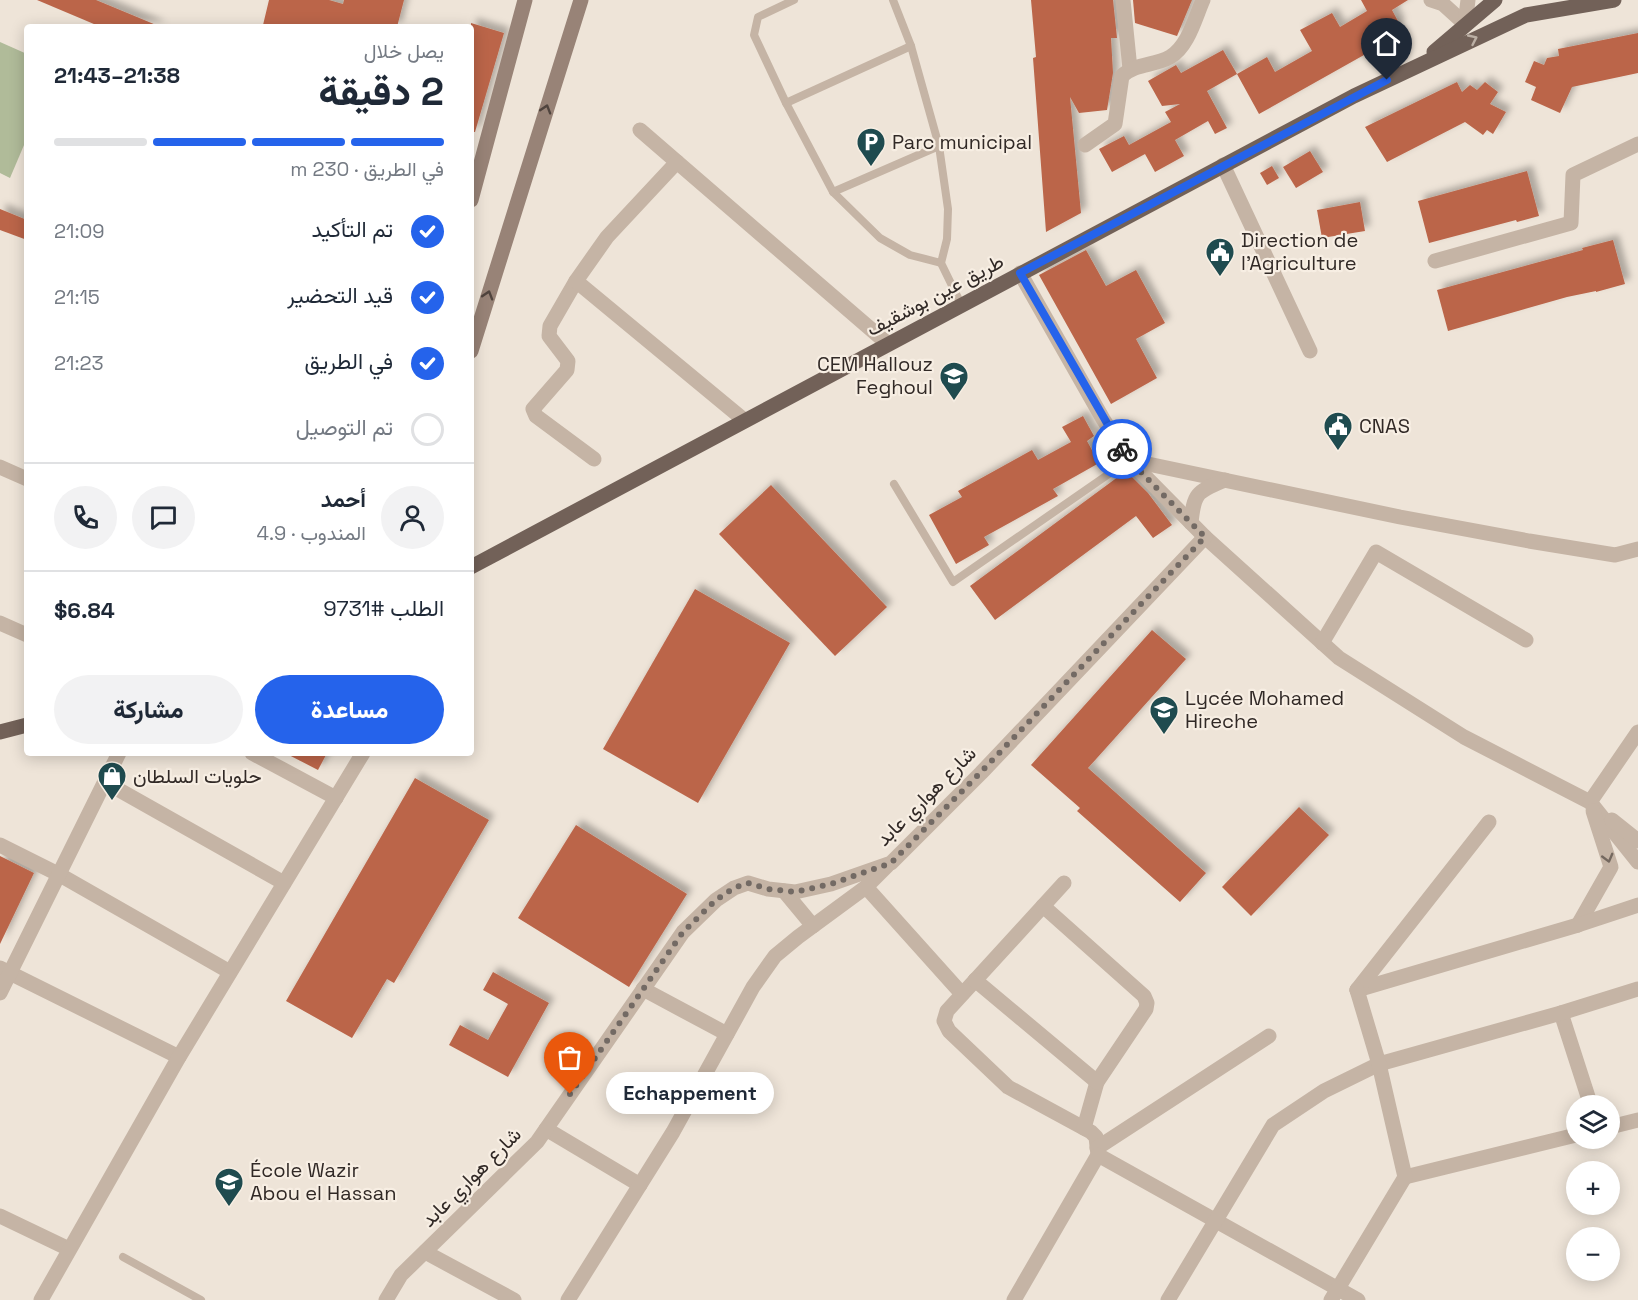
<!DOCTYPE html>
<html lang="ar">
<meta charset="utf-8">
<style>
:root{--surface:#fff;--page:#f2f2f3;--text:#1f2937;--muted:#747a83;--line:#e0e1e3;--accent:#2563eb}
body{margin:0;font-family:"Space Grotesk",Vazirmatn,sans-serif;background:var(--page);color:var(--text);direction:rtl;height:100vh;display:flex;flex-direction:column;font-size:22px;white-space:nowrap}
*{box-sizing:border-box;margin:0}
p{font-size:20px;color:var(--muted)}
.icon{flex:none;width:33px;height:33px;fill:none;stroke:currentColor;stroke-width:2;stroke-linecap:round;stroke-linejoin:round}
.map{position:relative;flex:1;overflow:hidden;direction:ltr}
.details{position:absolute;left:24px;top:24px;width:450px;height:732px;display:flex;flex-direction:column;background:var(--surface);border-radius:6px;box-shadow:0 3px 15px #0003;direction:rtl}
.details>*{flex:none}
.fabs{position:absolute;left:1566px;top:1095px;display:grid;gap:12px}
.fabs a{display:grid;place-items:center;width:54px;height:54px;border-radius:50%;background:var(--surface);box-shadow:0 3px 15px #0003;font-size:30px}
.pin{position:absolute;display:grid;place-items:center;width:51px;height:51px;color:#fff;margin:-62px -26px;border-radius:50% 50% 50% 0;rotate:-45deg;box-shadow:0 0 6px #0007}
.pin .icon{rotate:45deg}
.courier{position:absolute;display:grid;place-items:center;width:60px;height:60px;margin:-30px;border:4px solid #2563eb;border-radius:50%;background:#fff;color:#222;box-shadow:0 2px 8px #0007}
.bubble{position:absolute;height:42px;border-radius:21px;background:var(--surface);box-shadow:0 3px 15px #0003;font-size:20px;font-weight:800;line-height:42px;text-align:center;direction:rtl}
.overview em{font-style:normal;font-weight:800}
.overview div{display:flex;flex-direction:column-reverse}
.overview{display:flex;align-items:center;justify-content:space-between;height:102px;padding:0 30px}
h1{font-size:39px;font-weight:800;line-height:45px}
.bar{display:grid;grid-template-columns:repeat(4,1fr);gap:9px 6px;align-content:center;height:72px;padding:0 30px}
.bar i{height:8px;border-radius:4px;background:var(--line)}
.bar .current{background:var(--accent)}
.bar p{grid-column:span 4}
.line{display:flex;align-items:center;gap:15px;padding:0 30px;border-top:2px solid var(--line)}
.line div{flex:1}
.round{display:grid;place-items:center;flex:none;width:63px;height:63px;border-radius:32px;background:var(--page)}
ol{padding:0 30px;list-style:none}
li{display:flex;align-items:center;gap:18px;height:66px}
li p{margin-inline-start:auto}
li .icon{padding:6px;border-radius:50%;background:var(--accent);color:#fff;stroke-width:4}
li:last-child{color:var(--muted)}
li i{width:33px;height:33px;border:3px solid var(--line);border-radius:50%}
.action{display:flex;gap:12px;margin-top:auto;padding:12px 30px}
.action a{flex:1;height:69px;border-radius:36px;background:var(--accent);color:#fff;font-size:24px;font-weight:800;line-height:69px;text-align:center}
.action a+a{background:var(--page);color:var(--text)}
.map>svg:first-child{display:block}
.green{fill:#b0bb99}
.building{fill:#bb6549;filter:url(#shadow)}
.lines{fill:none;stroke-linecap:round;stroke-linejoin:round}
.lane{stroke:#c5b4a5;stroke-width:8}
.street{stroke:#c5b4a5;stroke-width:15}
.secondary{stroke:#988377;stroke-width:15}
.primary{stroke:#726158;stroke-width:15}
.oneway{stroke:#bbafa4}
.oneway2{stroke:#50443e}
.oneway3{stroke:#74685f}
.done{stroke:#736a64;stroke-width:6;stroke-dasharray:0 10.8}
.route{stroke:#2563eb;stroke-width:8}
.labels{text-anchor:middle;stroke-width:4.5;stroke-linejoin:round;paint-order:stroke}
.poi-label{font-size:20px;fill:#312926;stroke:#f7eee3;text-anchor:start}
.street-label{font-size:20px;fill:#312926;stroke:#f7eee3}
</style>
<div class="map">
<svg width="1638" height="1300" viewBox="0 0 1638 1300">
<defs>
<filter id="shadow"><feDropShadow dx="5.5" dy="-5.5" stdDeviation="3" flood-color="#0004"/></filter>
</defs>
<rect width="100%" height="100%" fill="#eee4d8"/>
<!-- green -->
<path class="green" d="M0,42L27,54V138L10,178L0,173Z"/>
<!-- building -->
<g class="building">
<path d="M37,0H96L161,27H101Z"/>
<path d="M269,0H329L343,4L344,0H404L397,27H273L263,25Z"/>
<path d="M1031,0H1113L1117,38H1111L1113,73L1107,110L1079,113L1070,97L1081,213L1046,232L1033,58L1036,57Z"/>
<path d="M1133,0H1192L1177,36L1135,23Z"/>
<path d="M1361,0H1408L1392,10L1400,25L1392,30L1396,37L1259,114L1237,74L1267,57L1275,72L1312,51L1300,30L1332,13L1340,27L1367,11Z"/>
<path d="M471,23L504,33L475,132H471Z"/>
<path d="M1638,33V73L1572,87L1560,113L1531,100L1536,87L1525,82L1534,61L1544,65L1547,58L1559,56L1558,49Z"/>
<path d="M1223,50L1237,74L1207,91L1227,128L1215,134L1208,121L1175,140L1184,156L1155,172L1145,154L1112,172L1099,149L1124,136L1129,145L1171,122L1165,112L1180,104L1162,106L1148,81L1176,65L1181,73Z"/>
<path d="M1457,82L1462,92L1470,85L1477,90L1485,82L1498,92L1490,104L1506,112L1493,134L1487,130L1483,135L1465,122L1387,162L1365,127Z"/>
<path d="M1310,151L1323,172L1296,188L1283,167Z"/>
<path d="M1272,166L1279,178L1267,185L1260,173Z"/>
<path d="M1527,171L1539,216L1517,222L1516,220L1429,243L1418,201Z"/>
<path d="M1360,202L1365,231L1322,238L1317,210Z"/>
<path d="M0,209L27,220V240L0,230Z"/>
<path d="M1613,240L1625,284L1596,292V291L1567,297L1448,331L1437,290L1583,250L1582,248Z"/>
<path d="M1086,250L1106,286L1136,270L1165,323L1136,339L1157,378L1111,404L1039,275Z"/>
<path d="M1083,416L1094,436L1087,441L1099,463L1053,489L1058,496L984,537L989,545L956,564L929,515L962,497L958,491L1032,450L1038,460L1071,442L1062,427Z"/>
<path d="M1126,471L1148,493L1172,525L1153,538L1136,516L995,620L970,586Z"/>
<path d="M771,485L887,607L835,656L719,534Z"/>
<path d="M695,589L790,643L698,803L603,749Z"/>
<path d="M1152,630L1186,659L1088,768L1206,873L1180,902L1077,811L1080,808L1031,765Z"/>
<path d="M285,753H327L318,770Z"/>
<path d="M415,778L489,820L394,983L387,979L352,1038L286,1001Z"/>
<path d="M1299,807L1329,835L1251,916L1222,887Z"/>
<path d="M576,825L687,894L629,987L518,918Z"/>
<path d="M0,856L34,873L0,944Z"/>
<path d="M493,972L549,1003L508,1077L449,1045L460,1025L488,1040L508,1004L483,990Z"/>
</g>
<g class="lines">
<!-- lane -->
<g class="lane">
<path d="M794,0L758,17L754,35L786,103L833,192L880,238L910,255L941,263"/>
<path d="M893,0L911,46L939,146L948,209L947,239L941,263L961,304"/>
<path d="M786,103L911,46"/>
<path d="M833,192L939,146"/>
<path d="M894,484L953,582L1129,460"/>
<path d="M123,1257L201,1300"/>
</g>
<!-- street -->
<g class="street">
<path d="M1123,0L1130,69"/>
<path d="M1431,0L1443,4L1465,24"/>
<path d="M1465,24L1468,0"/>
<path d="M640,130L677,162"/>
<path d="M1085,145L1115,124L1122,76C1136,63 1154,66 1170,57C1188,47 1195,18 1203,0"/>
<path d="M1223,165L1310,351"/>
<path d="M1435,261L1571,223L1573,175L1638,144"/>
<path d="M1020,273L1103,419L1129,460L1205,537L1339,658L1464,737L1590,802L1638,862"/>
<path d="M576,281L550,326L549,336L568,361L567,370L533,409L536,416L594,459"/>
<path d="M744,420L576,281L607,237L677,162L888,344"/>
<path d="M1129,460L1400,517L1529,541L1615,555L1638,549"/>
<path d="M0,467L27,479"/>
<path d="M1191,523C1194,492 1197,492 1225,480"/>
<path d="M0,623L27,635"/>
<path d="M1322,643L1376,552L1526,640"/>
<path d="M252,753L336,798"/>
<path d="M105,782L284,883"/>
<path d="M1590,802L1638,732"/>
<path d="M1612,820L1638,841"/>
<path d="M0,845L60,875L230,972"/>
<path d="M1064,883L947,1011L944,1021L949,1031L1008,1087L1091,1132L1096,1137L1098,1155"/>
<path d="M866,887L962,994"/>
<path d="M784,891L813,926"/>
<path d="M1043,906L1144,996L1147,1003L1146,1009L1097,1082L1084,1128"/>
<path d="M1578,925L1611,867L1593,811"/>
<path d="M0,968L179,1057"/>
<path d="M975,980L1097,1082"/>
<path d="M643,989L727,1034"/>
<path d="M1357,990L1578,925L1638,905"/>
<path d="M1357,990L1489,822"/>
<path d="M0,993L119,753"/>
<path d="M1561,1013L1591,1106"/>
<path d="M1610,1127L1638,1120"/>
<path d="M546,1129L640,1185"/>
<path d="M1097,1148L1269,1036"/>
<path d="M1405,1177L1576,1135"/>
<path d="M0,1216L69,1249"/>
<path d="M425,1252L514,1300"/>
<path d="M41,1300L179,1057L363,753"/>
<path d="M386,1300L401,1275L537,1142L683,932L716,900L734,888L748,883L768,889L795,892L831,884L891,863L981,773L1205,537"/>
<path d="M568,1300L673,1132L753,987L775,956L798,937L866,887L887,866"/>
<path d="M1014,1300L1098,1155L1358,1300"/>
<path d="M1168,1300L1273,1125L1324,1091L1379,1064L1561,1013L1638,989"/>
<path d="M1331,1300L1405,1177L1379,1064L1357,990"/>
</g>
<!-- secondary -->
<g class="secondary">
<path d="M471,200L525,0"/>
<path d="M471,351L581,0"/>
</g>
<!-- primary -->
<g class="primary">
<path d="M1434,52L1495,0"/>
<path d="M471,567L1354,96L1526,15L1614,0"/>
<path d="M0,732L27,725"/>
</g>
</g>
<!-- one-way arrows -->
<defs><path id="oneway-chevron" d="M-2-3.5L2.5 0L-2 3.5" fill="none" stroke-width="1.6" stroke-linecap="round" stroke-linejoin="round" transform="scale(1.5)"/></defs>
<use class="oneway" href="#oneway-chevron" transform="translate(1473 39) rotate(-25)"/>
<g class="oneway2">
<use href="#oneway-chevron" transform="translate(546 109) rotate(-73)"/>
<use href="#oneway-chevron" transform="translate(488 295) rotate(-73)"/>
</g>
<use class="oneway3" href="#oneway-chevron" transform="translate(1608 858) rotate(75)"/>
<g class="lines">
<!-- done -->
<path class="done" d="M570,1094L683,932L716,900L734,888L748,883L768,889L795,892L831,884L891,863L981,772L1205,537L1129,460L1122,449"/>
<!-- route -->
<path class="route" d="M1122,449L1020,273L1387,80"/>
</g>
<!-- icons -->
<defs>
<g id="parking-pin" transform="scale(1.5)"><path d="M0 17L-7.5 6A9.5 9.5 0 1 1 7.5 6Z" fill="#1f4b4f" stroke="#f7eee3"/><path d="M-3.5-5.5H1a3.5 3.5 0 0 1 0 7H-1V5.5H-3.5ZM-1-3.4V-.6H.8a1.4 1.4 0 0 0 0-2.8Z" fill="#fff"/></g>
<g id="civic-pin" transform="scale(1.5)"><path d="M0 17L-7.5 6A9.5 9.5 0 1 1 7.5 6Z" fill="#1f4b4f" stroke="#f7eee3"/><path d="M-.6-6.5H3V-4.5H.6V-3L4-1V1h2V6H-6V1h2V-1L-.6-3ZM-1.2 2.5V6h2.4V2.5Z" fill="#fff"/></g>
<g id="school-pin" transform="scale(1.5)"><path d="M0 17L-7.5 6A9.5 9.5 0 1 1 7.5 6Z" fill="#1f4b4f" stroke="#f7eee3"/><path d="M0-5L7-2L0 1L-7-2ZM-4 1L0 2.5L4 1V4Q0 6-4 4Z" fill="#fff"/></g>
<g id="shop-pin" transform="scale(1.5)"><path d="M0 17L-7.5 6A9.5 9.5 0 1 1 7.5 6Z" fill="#1f4b4f" stroke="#f7eee3"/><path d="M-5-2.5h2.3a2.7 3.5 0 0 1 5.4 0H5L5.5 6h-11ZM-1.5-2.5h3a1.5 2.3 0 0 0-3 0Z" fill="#fff"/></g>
</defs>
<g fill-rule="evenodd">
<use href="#parking-pin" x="871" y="142"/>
<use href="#civic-pin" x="1220" y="252"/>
<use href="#school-pin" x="954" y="376"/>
<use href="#civic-pin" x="1338" y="426"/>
<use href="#school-pin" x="1164" y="710"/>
<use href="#shop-pin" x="112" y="776"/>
<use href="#school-pin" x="229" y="1182"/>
</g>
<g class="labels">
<!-- poi labels -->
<g class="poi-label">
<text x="892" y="149">Parc municipal</text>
<text x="1241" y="247">Direction de<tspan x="1241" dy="23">l'Agriculture</tspan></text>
<text x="933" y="371" text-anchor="end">CEM Hallouz<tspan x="933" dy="23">Feghoul</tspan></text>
<text x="1359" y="433">CNAS</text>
<text x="1185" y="705">Lycée Mohamed<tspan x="1185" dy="23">Hireche</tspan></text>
<text x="133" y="783">حلويات السلطان</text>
<text x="250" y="1177">École Wazir<tspan x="250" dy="23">Abou el Hassan</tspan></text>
</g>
<!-- street labels -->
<g class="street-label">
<text transform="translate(935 295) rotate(-28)" y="7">طريق عين بوشقيف</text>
<text transform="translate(926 796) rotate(-45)" y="7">شارع هواري عابد</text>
<text transform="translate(471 1177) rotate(-45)" y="7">شارع هواري عابد</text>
</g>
</g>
</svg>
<div class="fabs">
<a><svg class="icon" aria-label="layers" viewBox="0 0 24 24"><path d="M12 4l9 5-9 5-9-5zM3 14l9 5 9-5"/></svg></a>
<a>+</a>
<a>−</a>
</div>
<div class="pin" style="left:570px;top:1094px;background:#ea580c"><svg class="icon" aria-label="bag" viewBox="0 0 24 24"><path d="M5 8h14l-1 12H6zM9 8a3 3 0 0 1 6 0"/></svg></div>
<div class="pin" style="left:1387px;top:80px;background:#1f2937"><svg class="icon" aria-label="home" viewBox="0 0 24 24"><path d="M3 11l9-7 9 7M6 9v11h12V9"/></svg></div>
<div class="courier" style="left:1122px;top:449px"><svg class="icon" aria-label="bike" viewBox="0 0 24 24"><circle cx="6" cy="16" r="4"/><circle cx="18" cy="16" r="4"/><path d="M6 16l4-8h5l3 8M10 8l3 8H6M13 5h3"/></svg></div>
<div class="bubble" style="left:606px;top:1072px;width:168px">Echappement</div>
<section class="details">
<div class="overview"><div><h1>2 دقيقة</h1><p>يصل خلال</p></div><em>21:38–21:43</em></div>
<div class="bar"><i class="current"></i><i class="current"></i><i class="current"></i><i></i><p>في الطريق · 230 m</p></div>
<ol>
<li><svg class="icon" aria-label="check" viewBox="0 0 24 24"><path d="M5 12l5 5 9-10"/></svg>تم التأكيد<p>21:09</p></li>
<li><svg class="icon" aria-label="check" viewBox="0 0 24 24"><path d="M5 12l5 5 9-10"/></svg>قيد التحضير<p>21:15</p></li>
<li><svg class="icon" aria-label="check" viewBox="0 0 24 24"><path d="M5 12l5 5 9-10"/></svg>في الطريق<p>21:23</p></li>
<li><i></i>تم التوصيل</li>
</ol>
<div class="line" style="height:108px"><a class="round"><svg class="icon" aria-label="person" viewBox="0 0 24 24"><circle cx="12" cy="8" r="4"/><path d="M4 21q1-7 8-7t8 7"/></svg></a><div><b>أحمد</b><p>المندوب · 4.9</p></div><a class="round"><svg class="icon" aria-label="chat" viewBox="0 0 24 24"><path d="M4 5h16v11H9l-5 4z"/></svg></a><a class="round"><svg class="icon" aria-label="phone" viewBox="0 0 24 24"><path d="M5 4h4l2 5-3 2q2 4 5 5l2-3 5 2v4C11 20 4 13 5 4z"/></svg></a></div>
<div class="line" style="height:78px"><div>الطلب #9731</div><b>$6.84</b></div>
<div class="action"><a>مساعدة</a><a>مشاركة</a></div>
</section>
</div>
